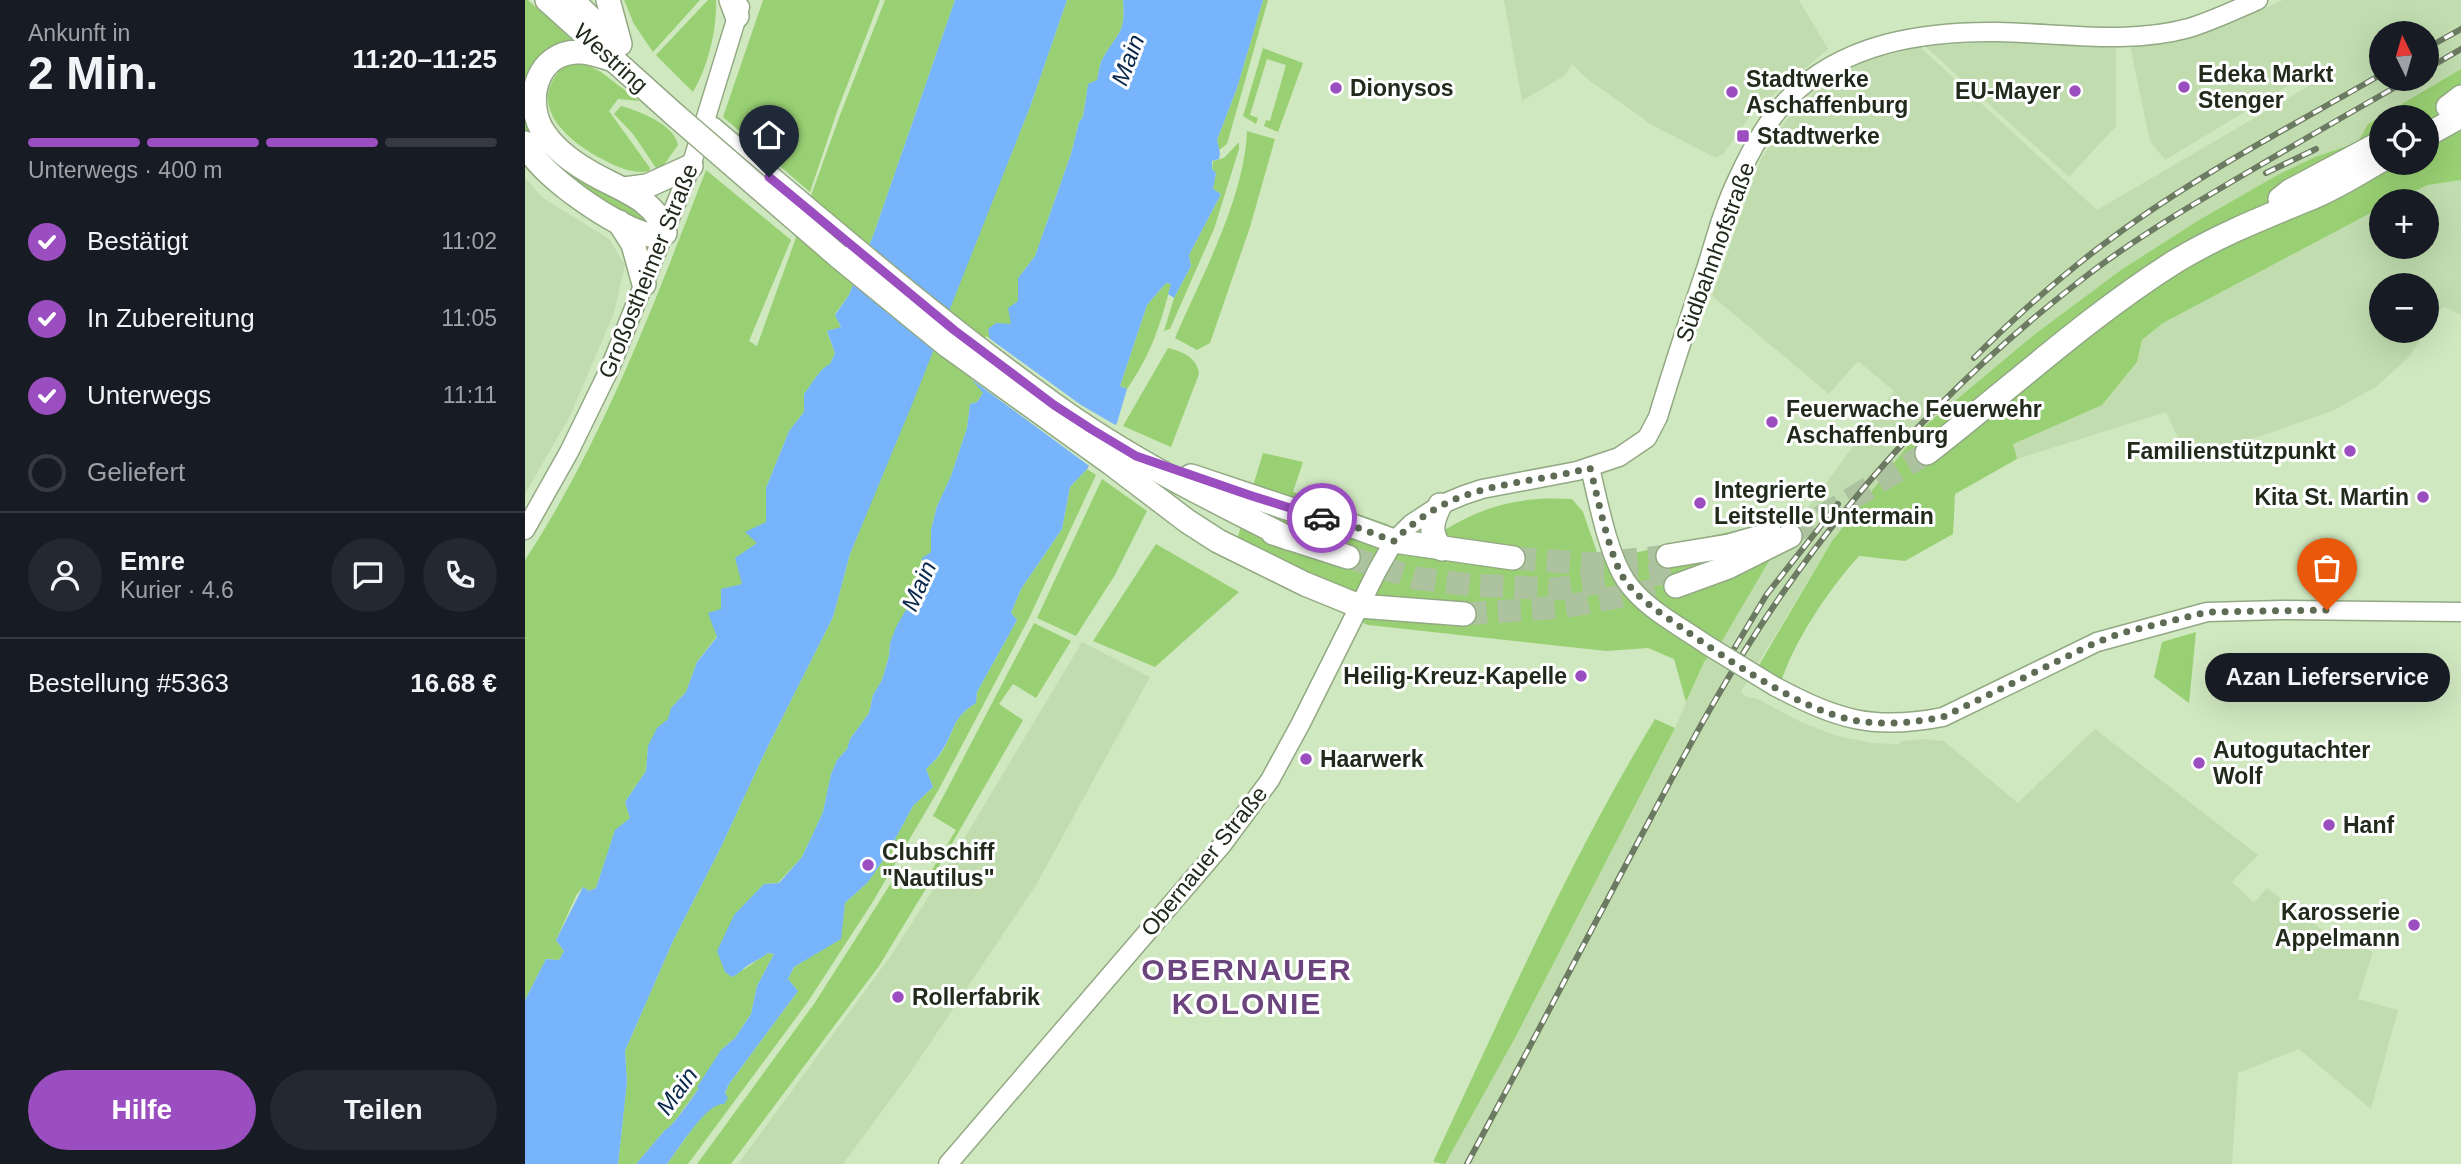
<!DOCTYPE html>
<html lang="de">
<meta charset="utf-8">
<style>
:root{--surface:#171b24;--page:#242831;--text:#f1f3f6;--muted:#9ea1a6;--line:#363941;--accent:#9b4ebf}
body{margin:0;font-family:Helvetica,sans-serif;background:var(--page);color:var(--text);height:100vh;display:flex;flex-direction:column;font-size:26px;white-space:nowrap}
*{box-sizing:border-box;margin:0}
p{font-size:23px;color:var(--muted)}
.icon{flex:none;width:38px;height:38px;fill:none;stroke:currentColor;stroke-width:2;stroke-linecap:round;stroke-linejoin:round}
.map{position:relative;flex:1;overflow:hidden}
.sheet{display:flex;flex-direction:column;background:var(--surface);width:525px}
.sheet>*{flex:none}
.needle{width:46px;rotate:355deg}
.controls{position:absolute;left:1844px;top:21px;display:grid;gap:14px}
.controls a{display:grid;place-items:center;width:70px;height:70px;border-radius:50%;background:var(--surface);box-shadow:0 7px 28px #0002;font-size:35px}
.pin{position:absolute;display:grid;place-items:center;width:60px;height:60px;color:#fff;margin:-72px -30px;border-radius:50% 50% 50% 0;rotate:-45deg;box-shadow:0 0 7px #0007}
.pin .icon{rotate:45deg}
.courier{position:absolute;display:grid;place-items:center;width:70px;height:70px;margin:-35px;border:5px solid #9b4ebf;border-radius:50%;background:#fff;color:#222;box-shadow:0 2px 9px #0007}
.bubble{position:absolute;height:49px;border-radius:24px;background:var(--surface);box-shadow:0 7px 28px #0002;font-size:23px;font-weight:800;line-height:49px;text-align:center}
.head em{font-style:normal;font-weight:800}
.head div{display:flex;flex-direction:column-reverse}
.head{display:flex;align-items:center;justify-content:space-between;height:119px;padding:0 28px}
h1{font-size:46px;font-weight:800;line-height:52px}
.bar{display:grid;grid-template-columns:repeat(4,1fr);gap:10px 7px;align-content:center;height:84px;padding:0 28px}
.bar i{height:9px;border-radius:5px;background:var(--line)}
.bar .selected{background:var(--accent)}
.bar p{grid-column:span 4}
.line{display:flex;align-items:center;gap:18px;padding:0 28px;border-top:2px solid var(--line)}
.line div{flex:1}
.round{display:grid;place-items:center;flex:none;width:74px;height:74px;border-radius:37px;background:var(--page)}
ol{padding:0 28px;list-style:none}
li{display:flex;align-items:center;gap:21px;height:77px}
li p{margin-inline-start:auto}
li .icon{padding:7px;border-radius:50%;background:var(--accent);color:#fff;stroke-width:4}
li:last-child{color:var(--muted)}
li i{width:38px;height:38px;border:4px solid var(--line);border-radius:50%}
.button{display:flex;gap:14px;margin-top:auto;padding:14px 28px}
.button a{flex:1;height:80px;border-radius:42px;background:var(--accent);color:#fff;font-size:28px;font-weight:800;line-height:80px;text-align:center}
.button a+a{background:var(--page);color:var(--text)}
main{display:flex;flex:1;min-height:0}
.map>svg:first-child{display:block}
.built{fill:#c1ddaf;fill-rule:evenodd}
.green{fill:#99d073;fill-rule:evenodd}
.water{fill:#78b4fc}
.pier{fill:#d0e8c0}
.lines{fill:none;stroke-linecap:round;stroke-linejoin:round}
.highway-tunnel{stroke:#adc29f;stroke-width:23;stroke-dasharray:23 11;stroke-linecap:butt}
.secondary-casing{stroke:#92a983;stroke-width:21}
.highway-casing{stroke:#92a983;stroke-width:26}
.secondary{stroke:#fff;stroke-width:18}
.highway{stroke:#fff;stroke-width:23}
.rail-casing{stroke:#6b7a61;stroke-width:6}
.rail{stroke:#fff;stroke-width:3.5;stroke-dasharray:10;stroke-linecap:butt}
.secondary-bridge-casing{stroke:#92a983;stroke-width:21;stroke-linecap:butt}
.highway-bridge-casing{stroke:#92a983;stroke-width:26;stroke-linecap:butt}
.secondary-bridge{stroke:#fff;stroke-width:18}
.highway-bridge{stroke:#fff;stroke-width:23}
.done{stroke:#5e6c55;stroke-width:7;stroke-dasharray:0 12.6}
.route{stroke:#9b4ebf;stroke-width:9}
.poi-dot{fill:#9b4ebf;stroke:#fff;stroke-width:2.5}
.labels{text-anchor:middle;stroke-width:6;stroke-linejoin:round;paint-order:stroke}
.street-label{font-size:23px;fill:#212a1b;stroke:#fff}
.poi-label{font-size:23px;font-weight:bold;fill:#212a1b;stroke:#fff;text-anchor:start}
.water-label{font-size:24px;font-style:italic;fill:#0a294c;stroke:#fff}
.district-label{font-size:30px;font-weight:bold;letter-spacing:2px;fill:#6b447e;stroke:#fff}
</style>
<main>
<section class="sheet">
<div class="head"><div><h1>2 Min.</h1><p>Ankunft in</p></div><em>11:20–11:25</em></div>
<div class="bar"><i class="selected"></i><i class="selected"></i><i class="selected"></i><i></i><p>Unterwegs · 400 m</p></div>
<ol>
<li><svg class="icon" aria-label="check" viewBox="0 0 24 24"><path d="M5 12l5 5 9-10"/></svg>Bestätigt<p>11:02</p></li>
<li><svg class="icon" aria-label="check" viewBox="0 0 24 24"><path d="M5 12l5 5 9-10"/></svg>In Zubereitung<p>11:05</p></li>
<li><svg class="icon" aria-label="check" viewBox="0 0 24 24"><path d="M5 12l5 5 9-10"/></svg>Unterwegs<p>11:11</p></li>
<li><i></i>Geliefert</li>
</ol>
<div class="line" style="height:126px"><a class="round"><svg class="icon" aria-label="person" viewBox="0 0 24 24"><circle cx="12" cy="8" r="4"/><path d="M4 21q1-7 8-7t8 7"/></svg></a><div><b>Emre</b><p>Kurier · 4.6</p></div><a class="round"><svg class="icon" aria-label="chat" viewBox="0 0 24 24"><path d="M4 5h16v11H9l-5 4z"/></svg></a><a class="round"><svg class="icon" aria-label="phone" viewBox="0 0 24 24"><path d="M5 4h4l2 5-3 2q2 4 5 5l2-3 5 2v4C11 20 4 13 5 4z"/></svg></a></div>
<div class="line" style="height:91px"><div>Bestellung #5363</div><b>16.68 €</b></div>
<div class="button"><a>Hilfe</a><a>Teilen</a></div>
</section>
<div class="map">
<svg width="1936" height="1164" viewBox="0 0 1936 1164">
<rect width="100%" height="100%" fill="#d0e8c0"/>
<!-- built -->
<g class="built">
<path d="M979,0H1274L1303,49L1228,112L1199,153L1191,158L1127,125L1061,78L1047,64L1039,76L997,101Z"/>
<path d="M1758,0H1936V69L1843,124L1833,142L1790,157L1756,173L1674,220L1596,270L1510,334L1395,430L1307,541L1216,692L1222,697L1231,698L1278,723L1312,736L1348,743L1374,744L1377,741L1400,739L1419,741L1493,803L1570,729L1733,855L1707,882L1729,903L1742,888L1796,929L1848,952L1833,999L1873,1010L1846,1109L1774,1049L1713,1073L1707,1164H920L990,1038L1150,728L1179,662L1197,641L1247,556L1369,391L1333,361L1304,394L1187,296L1235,161L1269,108L1326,64L1395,47L1572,210L1808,72L1798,65L1640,160L1625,141L1605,46L1658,38L1708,23ZM1857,33H1902V79H1857Z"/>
<path d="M1508,40L1591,48V126L1544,177L1400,46Z"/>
<path d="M0,178L18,198L84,239L100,265L89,313L45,416L0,494Z"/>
<path d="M1936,180V315L1918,306L1902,329V285H1857V331H1901L1883,358L1851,387L1807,411L1664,461L1641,412L1492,459L1487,444L1577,405L1612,362L1617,340L1638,323L1857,207V247H1902V201H1868L1903,185Z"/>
<path d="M557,642L625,677L511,885L385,1073L318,1164H213L367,954L413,882Z"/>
</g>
<!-- green -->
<g class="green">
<path d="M0,0H3L48,41L0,93Z"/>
<path d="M99,0H175L128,52L109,24Z"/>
<path d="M183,0H191C192,30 183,66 168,92L131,55Z"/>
<path d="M238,0H355L313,109L285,192L198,117Z"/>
<path d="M360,0H430L348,236L324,295L310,314L316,328L302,332L310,353L305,364C294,370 287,384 279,394V412L264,431L241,488V522L217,584L196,609L192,636L172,662L161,692L146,708L144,719L123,746L121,771L100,802L105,818L90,831L71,888L64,891L58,887L52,894L31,940L39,951L34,960L21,959L0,1000V560C79,439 129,304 181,170L266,240L224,341L232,346L315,115Z"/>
<path d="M542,0H598C601,34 593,32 578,58C574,64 574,73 572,81L563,84L558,117L554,122L546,154L510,256L493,278V301L486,324L465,340L458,393L452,402L445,404L442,428L426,476L412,506L406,530V552L396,560L398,571L392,575L393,589L365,643L364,656L357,680L348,695L344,713L325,739L322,749L312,760L306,774L298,812L277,857L253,883L239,884L210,915L218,970L243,953L249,954L232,986L226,1014L210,1038L196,1050L173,1087L174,1088L144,1129L140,1130L111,1164H93L102,1082L100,1051L148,941L196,847L241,750L308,617L325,554L505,107Z"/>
<path d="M738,0H743L702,144L694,150L692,140L712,88Z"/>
<path d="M738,48L778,63L753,132L739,126L741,120L745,121L761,65L742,59L725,115L733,118L731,124L718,116Z"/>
<path d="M56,62L76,72L114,101L93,99L84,111L125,168L124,171C106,175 89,165 73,157C37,136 0,102 41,64Z"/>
<path d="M1936,69V180L1903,185L1868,201H1857V207L1638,323L1617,340L1612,362L1577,405L1488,444L1492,459L1430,494L1428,534L1380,561L1334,556C1305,588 1271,638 1257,679L1234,665L1307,541L1395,430L1510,334L1596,270L1674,220L1756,173L1790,157L1833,142L1843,124ZM1857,117H1902V163H1857Z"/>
<path d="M0,104V110L124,216L119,228L41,182L0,135Z"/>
<path d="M96,106C114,111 149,124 153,145L136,169L131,168L108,134L89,114Z"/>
<path d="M722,131L750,139L725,227L685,343L672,350L650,338C677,275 719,200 722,131Z"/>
<path d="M714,142V149L689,229L645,329L639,331L649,298L666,266L664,255L696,194L687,189L691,174L687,169L688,161L699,158Z"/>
<path d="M641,283L646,284C635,326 627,352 602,389L595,386L622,305Z"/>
<path d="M643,348C659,352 672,358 674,374L646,447L598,426Z"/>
<path d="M738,453L778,462L768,492L862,524L889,550C942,513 980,495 1047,499L1058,512L1074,558L1100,555L1240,524L1279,506L1247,556L1197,641L1179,662L1161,702L1149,659L1123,648L1081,651L843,625L747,581L707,556Z"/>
<path d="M562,469L571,475L504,618L472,679L414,789L347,903L282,1003L163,1164H142L178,1114L194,1103L196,1105L204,1084L273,991L263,979L269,967L315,939L320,903L343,882L361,856L388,806L408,787L401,769C406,764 412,759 416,753C431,731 425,719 451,703L452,692L492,620L486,613L496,589L537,529L545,487Z"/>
<path d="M577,479L622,511L590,575L551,636L512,618Z"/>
<path d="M631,544L714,592L630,667L568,641Z"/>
<path d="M509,623L546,641L511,698L488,684L474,704L498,720L410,873L407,870L431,830L408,816Z"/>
<path d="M1671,632L1664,703L1629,677L1637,642Z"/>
<path d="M1130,719L1150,728L990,1038L920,1164L908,1162C978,1013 1044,860 1130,719Z"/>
<path d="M377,866L405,882L354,966L206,1164H172L289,1004Z"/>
</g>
<!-- water -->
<g class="water">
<path d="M430,0H542L505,107L386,407L325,554L308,617L241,750L196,847L148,941L100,1051L102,1082L93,1164H0V1000L21,959L34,960L39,951L31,940L58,887L64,891L71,888L90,830L105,818L100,802L121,771L123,746L132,728L143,719L146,708L161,692L172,662L192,637L183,613L196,609V589L217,584L210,558L232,543L220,532L241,522V488L264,431L279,412V394C287,384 294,369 305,364L310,353L302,331L316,327L310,315L324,295L348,236Z"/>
<path d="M598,0H738L712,88L692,140L695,153L694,159L687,161V169L691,173L688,189L696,194L664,255L666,266L649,298L643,294L646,284L641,283L622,305L595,386L602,389L592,423L562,469L545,487L537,529L496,589L486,613L492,620L452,692L451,703C425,719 431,731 416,752C412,759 406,764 401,769L408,787L388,806L361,856L343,882L320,903L316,939L269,967L263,979L273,991L204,1084L200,1093L203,1098L199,1104C182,1102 155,1147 142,1164H111L140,1130C147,1128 167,1098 174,1088L172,1087L196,1050L210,1038L226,1014L232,986L249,954L243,953C236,959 229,961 222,966C215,971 214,974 207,977L200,972L192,951L209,915L239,884L254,883L277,857L298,812L306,774L312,760L322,749L325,739L344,713L348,695L357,680L364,656L365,643L371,627L393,589L392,575L398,571L397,558L406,552V530L412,506L426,476L442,428L445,404L452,402L458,393L448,381L465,340L463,329L471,323L486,324L483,308L493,301V278L510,256L546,154L554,122L558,117L563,84L572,80C574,73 574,64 578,58C593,32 601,34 598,0Z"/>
</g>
<!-- pier -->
<path class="pier" d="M461,336L556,405L594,427L567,468L446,379Z"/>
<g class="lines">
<!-- highway-tunnel -->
<g class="highway-tunnel">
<path d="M1265,533L1284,524L1402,453"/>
<path d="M823,557L890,578L946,585L1031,589L1146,572"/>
<path d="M988,558L1068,564L1143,556"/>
<path d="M939,614L1038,607L1130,590"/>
</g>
<!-- secondary casing -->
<g class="secondary-casing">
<g id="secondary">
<path d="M1065,468C1073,500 1083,555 1101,581C1120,609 1155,626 1182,645"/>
<path d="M0,530L44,452L85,368L166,166L215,7"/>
<path d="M1251,687C1312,719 1347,731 1418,717L1572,642L1682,612L1756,610L1936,612"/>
<path d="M423,1164L697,845L745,780L776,723L852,571L869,541L886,524L915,505L939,495L957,489L1052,471L1094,457L1122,438L1133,417C1148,367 1165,316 1182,266C1191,236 1200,204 1214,176C1226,150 1242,121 1262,100C1317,43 1398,31 1473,32C1536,33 1602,45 1664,28C1687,21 1710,10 1733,0"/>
</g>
</g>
<!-- highway casing -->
<g class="highway-casing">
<g id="highway">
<path d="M22,0L150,115"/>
<path d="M47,0L85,37"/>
<path d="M83,0L95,44"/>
<path d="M206,0L212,16"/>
<path d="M1923,107L1936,97"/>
<path d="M186,128C298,222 409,319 528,404C601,457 683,498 763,538"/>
<path d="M1902,135L1936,116"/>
<path d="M0,143C12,173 92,229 125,235C130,236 135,234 140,233C132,198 90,188 63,171C44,160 27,147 16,128C0,97 13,53 52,52C64,51 76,56 88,60"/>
<path d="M99,189L122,186L166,166"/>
<path d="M1755,199L1765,191L1857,142"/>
<path d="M94,222L108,244L119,284"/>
<path d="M313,256L423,346L587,464L662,521L693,541L780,584L834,606L939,614"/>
<path d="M1402,453C1485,389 1562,317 1651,261C1694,235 1740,217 1786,198C1811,188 1834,173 1857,160"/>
<path d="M666,476L777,513L825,525L869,541L988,558"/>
<path d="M915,505C906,523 904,534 917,549"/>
<path d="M748,533L823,557"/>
<path d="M1143,556L1204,546L1246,534"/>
<path d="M1151,586L1203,567L1265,536"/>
</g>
</g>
<!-- secondary -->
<use href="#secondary" class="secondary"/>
<!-- highway -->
<use href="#highway" class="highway"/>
<!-- rail casing -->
<g class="rail-casing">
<g id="rail">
<path d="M1902,48L1936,29"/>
<path d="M1902,69L1936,49"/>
<path d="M1741,173L1791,149"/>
<path d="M1449,358C1493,314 1540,272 1591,235C1674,174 1767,126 1857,74"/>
<path d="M1200,664L1242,594L1313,504"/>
<path d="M942,1164C997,1062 1051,959 1105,857C1153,767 1199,677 1257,594C1339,477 1438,372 1551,284C1605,241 1665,206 1725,171C1778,140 1831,109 1885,79"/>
</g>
</g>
<!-- rail -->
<use href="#rail" class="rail"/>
<!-- secondary-bridge casing -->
<g class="secondary-bridge-casing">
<path id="secondary-bridge" d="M1182,645L1251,687"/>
</g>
<!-- highway-bridge casing -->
<g class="highway-bridge-casing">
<path id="highway-bridge" d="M150,115L313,256"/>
</g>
<!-- secondary-bridge -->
<use href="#secondary-bridge" class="secondary-bridge"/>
<!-- highway-bridge -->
<use href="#highway-bridge" class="highway-bridge"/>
</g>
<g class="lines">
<!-- done -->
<path class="done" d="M797,518L825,525L869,541C930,480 987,488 1065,468C1073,497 1085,562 1102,583C1118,603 1140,616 1160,630C1203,660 1272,707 1323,719C1353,726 1387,723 1418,717L1572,642L1597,633L1682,612L1802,610"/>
<!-- route -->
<path class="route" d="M244,177L429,330L529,405L566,429L611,456L724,495L797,518"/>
</g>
<!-- markers -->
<g class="poi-dot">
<circle cx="1659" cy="87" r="7"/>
<circle cx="811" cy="88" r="7"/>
<circle cx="1550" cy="91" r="7"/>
<circle cx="1207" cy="92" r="7"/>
<rect x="1211" y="129" width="14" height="14" rx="3.5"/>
<circle cx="1247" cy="422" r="7"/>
<circle cx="1825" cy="451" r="7"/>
<circle cx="1898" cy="497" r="7"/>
<circle cx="1175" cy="503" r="7"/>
<circle cx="1056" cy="676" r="7"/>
<circle cx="781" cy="759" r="7"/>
<circle cx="1674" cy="763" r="7"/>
<circle cx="1804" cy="825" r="7"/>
<circle cx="343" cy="865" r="7"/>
<circle cx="1889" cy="925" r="7"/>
<circle cx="373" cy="997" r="7"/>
</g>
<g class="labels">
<!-- street labels -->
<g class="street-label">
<text transform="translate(86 58) rotate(42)" y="8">Westring</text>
<text transform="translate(1190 252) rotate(-70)" y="8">Südbahnhofstraße</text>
<text transform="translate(123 271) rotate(-68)" y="8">Großostheimer Straße</text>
<text transform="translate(679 861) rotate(-51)" y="8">Obernauer Straße</text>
</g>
<!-- poi labels -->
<g class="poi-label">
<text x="1673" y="82">Edeka Markt<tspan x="1673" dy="26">Stenger</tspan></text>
<text x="1221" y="87">Stadtwerke<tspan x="1221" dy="26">Aschaffenburg</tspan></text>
<text x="825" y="96">Dionysos</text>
<text x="1536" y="99" text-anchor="end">EU-Mayer</text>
<text x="1232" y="144">Stadtwerke</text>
<text x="1261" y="417">Feuerwache Feuerwehr<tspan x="1261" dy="26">Aschaffenburg</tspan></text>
<text x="1811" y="459" text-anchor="end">Familienstützpunkt</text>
<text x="1189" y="498">Integrierte<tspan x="1189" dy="26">Leitstelle Untermain</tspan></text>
<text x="1884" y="505" text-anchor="end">Kita St. Martin</text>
<text x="1042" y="684" text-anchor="end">Heilig-Kreuz-Kapelle</text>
<text x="1688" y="758">Autogutachter<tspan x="1688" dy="26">Wolf</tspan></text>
<text x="795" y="767">Haarwerk</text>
<text x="1818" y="833">Hanf</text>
<text x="357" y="860">Clubschiff<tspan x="357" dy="26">"Nautilus"</tspan></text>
<text x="1875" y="920" text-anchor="end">Karosserie<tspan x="1875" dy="26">Appelmann</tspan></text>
<text x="387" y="1005">Rollerfabrik</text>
</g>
<!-- water labels -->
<g class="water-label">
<text transform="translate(603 60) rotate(-69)" y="8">Main</text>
<text transform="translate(394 586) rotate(-66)" y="8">Main</text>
<text transform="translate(152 1091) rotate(-54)" y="8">Main</text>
</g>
<!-- district labels -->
<g class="district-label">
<text x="722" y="980">OBERNAUER<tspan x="722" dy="34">KOLONIE</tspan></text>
</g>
</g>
</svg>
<div class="controls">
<a><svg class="needle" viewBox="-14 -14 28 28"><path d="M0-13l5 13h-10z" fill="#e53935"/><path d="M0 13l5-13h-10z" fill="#9ea1a6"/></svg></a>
<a><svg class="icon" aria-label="locate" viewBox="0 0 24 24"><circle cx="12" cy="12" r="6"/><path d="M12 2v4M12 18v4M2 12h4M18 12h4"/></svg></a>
<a>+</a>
<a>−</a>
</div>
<div class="pin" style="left:1802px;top:610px;background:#ea580c"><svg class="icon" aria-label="bag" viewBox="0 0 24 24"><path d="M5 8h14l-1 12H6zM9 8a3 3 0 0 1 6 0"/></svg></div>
<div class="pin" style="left:244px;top:177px;background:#1f2937"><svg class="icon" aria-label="home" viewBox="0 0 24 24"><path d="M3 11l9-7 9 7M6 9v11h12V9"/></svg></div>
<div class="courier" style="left:797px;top:518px"><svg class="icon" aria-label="car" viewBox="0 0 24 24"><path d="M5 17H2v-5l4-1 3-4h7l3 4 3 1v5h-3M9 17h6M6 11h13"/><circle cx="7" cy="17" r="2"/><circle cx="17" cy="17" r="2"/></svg></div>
<div class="bubble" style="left:1680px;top:653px;width:245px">Azan Lieferservice</div>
</div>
</main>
